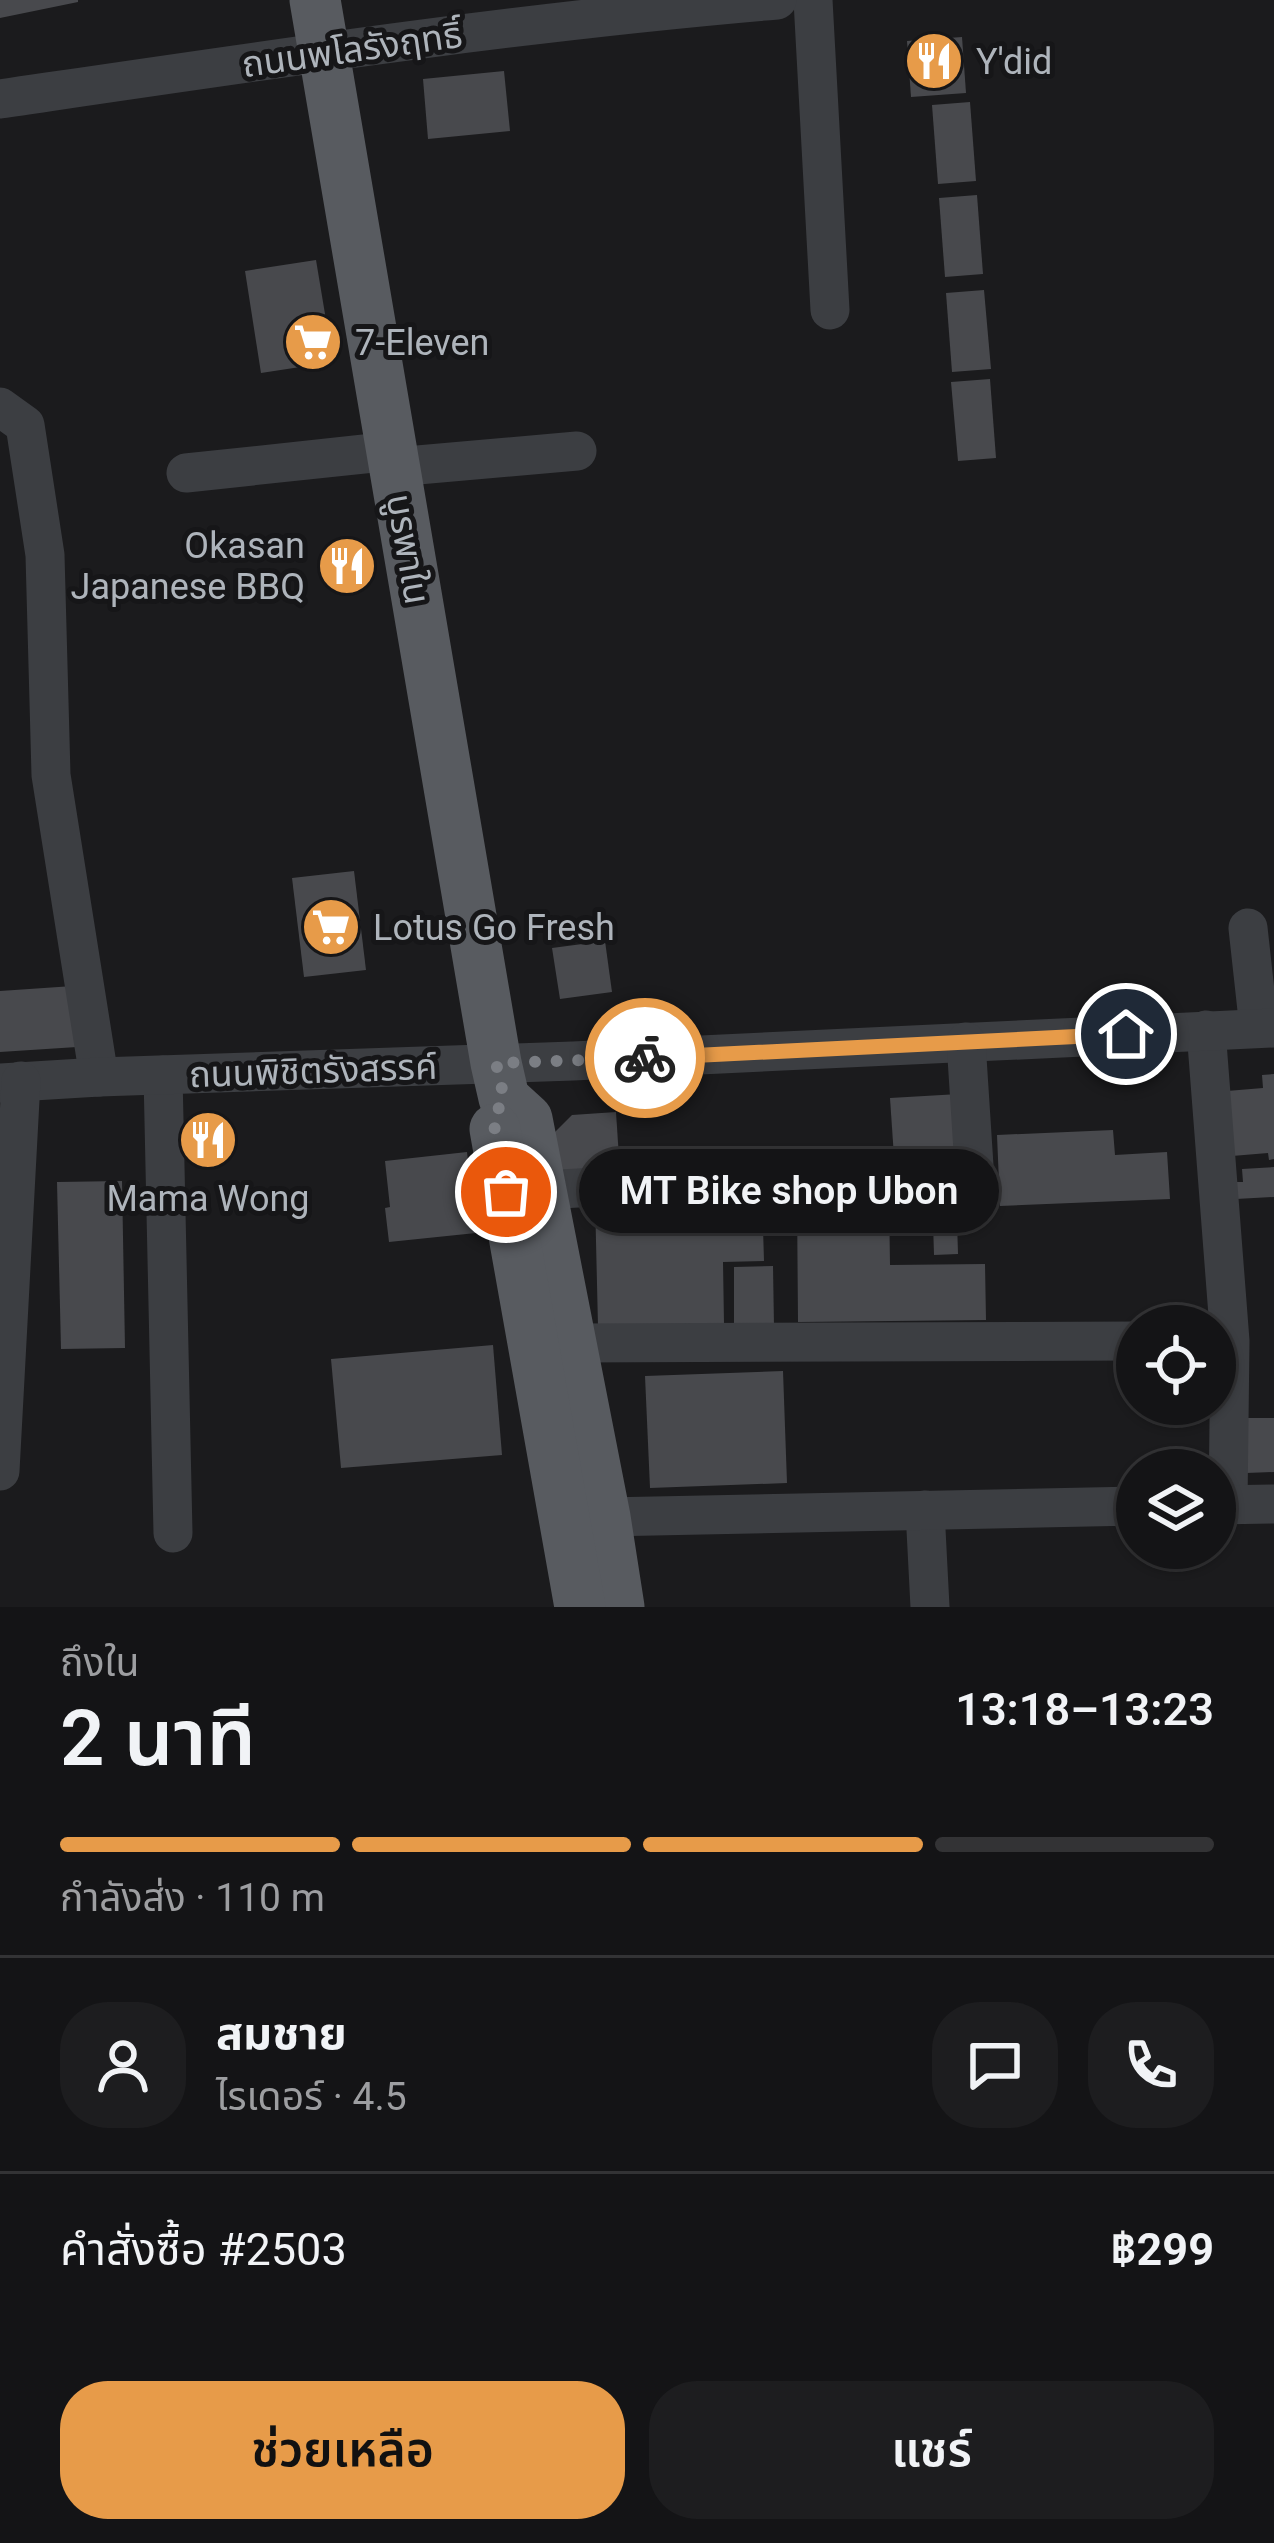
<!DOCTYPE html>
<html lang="th">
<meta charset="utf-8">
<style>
:root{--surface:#141416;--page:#1d1d1f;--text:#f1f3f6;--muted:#9d9ea1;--line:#333335;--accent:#e79b49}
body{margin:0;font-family:Roboto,"Noto Sans Thai",sans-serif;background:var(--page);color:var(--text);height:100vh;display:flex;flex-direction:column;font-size:45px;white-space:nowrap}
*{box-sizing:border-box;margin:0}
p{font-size:39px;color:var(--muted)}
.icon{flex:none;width:66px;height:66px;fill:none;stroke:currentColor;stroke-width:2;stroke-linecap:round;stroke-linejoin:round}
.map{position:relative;height:1607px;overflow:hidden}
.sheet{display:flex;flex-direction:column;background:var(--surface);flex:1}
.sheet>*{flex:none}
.tools{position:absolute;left:1116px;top:1305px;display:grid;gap:24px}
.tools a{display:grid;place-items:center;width:120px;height:120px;border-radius:50%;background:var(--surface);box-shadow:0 3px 9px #0004,0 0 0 3px var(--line);font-size:60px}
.pin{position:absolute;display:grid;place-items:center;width:102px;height:102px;color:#fff;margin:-51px;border:6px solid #fff;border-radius:50%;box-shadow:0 3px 12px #0007}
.courier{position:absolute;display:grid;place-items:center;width:120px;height:120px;margin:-60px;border:9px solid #e79b49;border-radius:50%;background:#fff;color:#222;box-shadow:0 3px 15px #0007}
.bubble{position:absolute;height:84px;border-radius:42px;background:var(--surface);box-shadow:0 3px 9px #0004,0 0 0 3px var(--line);font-size:39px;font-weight:600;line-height:84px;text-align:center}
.overview em{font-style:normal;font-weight:600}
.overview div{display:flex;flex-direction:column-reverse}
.overview{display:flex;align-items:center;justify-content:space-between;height:204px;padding:0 60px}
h1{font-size:78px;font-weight:600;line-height:90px}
.bar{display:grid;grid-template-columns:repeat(4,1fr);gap:18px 12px;align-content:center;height:144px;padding:0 60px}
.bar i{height:15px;border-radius:9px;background:var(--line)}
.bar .selected{background:var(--accent)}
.bar p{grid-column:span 4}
.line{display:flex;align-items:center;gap:30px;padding:0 60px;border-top:3px solid var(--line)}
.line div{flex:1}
.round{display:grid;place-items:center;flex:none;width:126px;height:126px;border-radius:48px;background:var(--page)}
.action{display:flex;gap:24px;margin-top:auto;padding:24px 60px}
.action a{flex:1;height:138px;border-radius:48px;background:var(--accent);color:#111;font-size:48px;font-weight:600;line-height:138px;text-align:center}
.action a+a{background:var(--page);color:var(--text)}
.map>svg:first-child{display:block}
.building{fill:#48494d}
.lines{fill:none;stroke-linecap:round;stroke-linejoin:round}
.minor{stroke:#3c3e42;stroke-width:39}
.major{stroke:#585b60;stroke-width:51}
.done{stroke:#7b7e84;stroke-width:12;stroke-dasharray:0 21.6}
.route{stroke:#e79b49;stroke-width:15}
.labels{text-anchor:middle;stroke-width:10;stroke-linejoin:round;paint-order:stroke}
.street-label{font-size:36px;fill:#aeb4bb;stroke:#161618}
.poi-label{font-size:36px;fill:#aeb4bb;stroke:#161618;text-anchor:start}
</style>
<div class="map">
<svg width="1274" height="1607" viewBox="0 0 1274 1607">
<rect width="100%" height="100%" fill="#1b1b1d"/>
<!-- building -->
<g class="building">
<path d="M0,0H78V2L0,18Z"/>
<path d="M962,37L966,93L911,97L907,41Z"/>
<path d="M504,71L510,131L428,139L423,79Z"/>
<path d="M970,102L976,181L938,184L932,105Z"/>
<path d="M977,195L983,274L945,277L939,198Z"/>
<path d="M316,260L333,362L261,373L245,271Z"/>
<path d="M984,290L991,369L952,372L946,293Z"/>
<path d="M990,379L996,458L958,461L951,382Z"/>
<path d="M354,871L366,970L304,977L292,878Z"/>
<path d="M605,941L612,992L560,999L552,948Z"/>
<path d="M73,986L77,1047L0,1052V991Z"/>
<path d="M1274,1074V1159L1269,1160L1268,1153L1232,1156L1227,1091L1263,1088L1262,1075Z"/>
<path d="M959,1094L962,1154L894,1157L890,1098Z"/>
<path d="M616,1112L620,1173L557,1178L554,1133L572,1115Z"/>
<path d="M1113,1130L1115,1155L1167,1152L1170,1199L1000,1206L997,1135Z"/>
<path d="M467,1152L476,1233L389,1242L385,1208L390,1207L385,1161Z"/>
<path d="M1274,1167V1197L1236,1199L1235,1182H1243L1242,1169Z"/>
<path d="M122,1181L125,1348L61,1349L57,1182Z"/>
<path d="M956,1188L958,1254L934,1255L932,1189Z"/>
<path d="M762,1195L764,1261L723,1262L724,1323L598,1326L595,1199Z"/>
<path d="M889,1197L890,1265L985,1264L986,1320L798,1322L797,1198Z"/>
<path d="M773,1266L774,1327L734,1328V1267Z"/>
<path d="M493,1345L502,1455L341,1468L331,1359Z"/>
<path d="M783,1371L787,1483L650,1488L645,1376Z"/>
<path d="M1245,1418H1274V1472L1246,1473Z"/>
</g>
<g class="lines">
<!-- minor -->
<g class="minor">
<path d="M813,0L830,310"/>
<path d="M0,99C259,61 517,22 777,0"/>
<path d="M0,407L25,425L45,555L51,775L99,1077"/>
<path d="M395,467L577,451"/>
<path d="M186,473L392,451"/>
<path d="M1248,928L1259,1028"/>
<path d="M1206,1030L1230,1341L1228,1504"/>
<path d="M163,1075L173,1533"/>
<path d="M0,1083L99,1077L573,1061L1274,1028"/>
<path d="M542,1190L974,1166L966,1042"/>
<path d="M572,1343L1137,1341"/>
<path d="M0,1471L21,1081"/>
<path d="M1215,1505L1274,1504"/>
<path d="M925,1510L930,1607"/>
<path d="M605,1517L1137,1506"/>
</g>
<!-- major -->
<g class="major">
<path d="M315,0L496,1063L504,1098L527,1119L605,1517L619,1607"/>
<path d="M495,1129L580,1607"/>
</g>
</g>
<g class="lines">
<!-- done -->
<path class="done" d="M506,1192L493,1119L504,1098L496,1063L645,1058"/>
<!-- route -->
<path class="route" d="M645,1058L1126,1034"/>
</g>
<!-- icons -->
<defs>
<g id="restaurant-disc" transform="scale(3)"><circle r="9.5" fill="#e79b49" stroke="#161618"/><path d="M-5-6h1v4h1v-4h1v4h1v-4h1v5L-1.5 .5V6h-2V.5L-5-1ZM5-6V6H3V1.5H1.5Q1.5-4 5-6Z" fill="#fff"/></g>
<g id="supermarket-disc" transform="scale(3)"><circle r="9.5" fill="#e79b49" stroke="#161618"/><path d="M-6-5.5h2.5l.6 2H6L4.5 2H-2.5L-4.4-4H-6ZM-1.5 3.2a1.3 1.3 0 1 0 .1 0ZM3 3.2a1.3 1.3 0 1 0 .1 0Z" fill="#fff"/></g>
</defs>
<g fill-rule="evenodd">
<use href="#restaurant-disc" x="934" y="61"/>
<use href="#supermarket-disc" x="313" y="342"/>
<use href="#restaurant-disc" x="347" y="566"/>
<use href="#supermarket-disc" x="331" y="927"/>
<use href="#restaurant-disc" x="208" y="1140"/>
</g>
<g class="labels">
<!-- street labels -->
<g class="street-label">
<text transform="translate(352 49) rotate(-8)" y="13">ถนนพโลรังฤทธิ์</text>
<text transform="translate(409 549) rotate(80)" y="13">บูรพาใน</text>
<text transform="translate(313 1070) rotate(-2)" y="13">ถนนพิชิตรังสรรค์</text>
</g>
<!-- poi labels -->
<g class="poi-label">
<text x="976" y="74">Y'did</text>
<text x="355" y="355">7-Eleven</text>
<text x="305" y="558" text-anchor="end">Okasan<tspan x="305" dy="41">Japanese BBQ</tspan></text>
<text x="373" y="940">Lotus Go Fresh</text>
<text x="208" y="1211" text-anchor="middle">Mama Wong</text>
</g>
</g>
</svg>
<div class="tools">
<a><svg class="icon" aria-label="locate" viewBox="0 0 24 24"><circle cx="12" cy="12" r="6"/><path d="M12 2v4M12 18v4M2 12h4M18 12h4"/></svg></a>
<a><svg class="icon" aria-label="layers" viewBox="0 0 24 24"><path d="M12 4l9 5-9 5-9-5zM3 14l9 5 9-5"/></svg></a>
</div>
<div class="pin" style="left:506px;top:1192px;background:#ea580c"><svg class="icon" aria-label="bag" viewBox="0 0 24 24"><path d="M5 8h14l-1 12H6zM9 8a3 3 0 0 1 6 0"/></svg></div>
<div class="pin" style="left:1126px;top:1034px;background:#1f2937"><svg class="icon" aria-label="home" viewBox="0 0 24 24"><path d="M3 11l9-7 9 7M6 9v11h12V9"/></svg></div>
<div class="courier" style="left:645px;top:1058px"><svg class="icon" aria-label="bike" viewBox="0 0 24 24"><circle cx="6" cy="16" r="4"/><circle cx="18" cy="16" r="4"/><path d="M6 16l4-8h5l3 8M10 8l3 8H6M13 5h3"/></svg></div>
<div class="bubble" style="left:579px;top:1149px;width:420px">MT Bike shop Ubon</div>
</div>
<section class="sheet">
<div class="overview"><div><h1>2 นาที</h1><p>ถึงใน</p></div><em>13:18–13:23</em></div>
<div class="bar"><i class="selected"></i><i class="selected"></i><i class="selected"></i><i></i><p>กำลังส่ง · 110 m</p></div>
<div class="line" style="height:216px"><a class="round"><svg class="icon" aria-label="person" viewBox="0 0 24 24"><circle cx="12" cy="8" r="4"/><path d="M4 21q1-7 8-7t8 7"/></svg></a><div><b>สมชาย</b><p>ไรเดอร์ · 4.5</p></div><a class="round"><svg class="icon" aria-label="chat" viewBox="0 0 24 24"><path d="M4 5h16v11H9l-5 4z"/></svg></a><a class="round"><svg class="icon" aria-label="phone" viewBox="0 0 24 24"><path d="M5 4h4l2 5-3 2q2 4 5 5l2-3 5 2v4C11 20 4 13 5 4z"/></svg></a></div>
<div class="line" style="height:156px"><div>คำสั่งซื้อ #2503</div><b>฿299</b></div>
<div class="action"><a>ช่วยเหลือ</a><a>แชร์</a></div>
</section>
